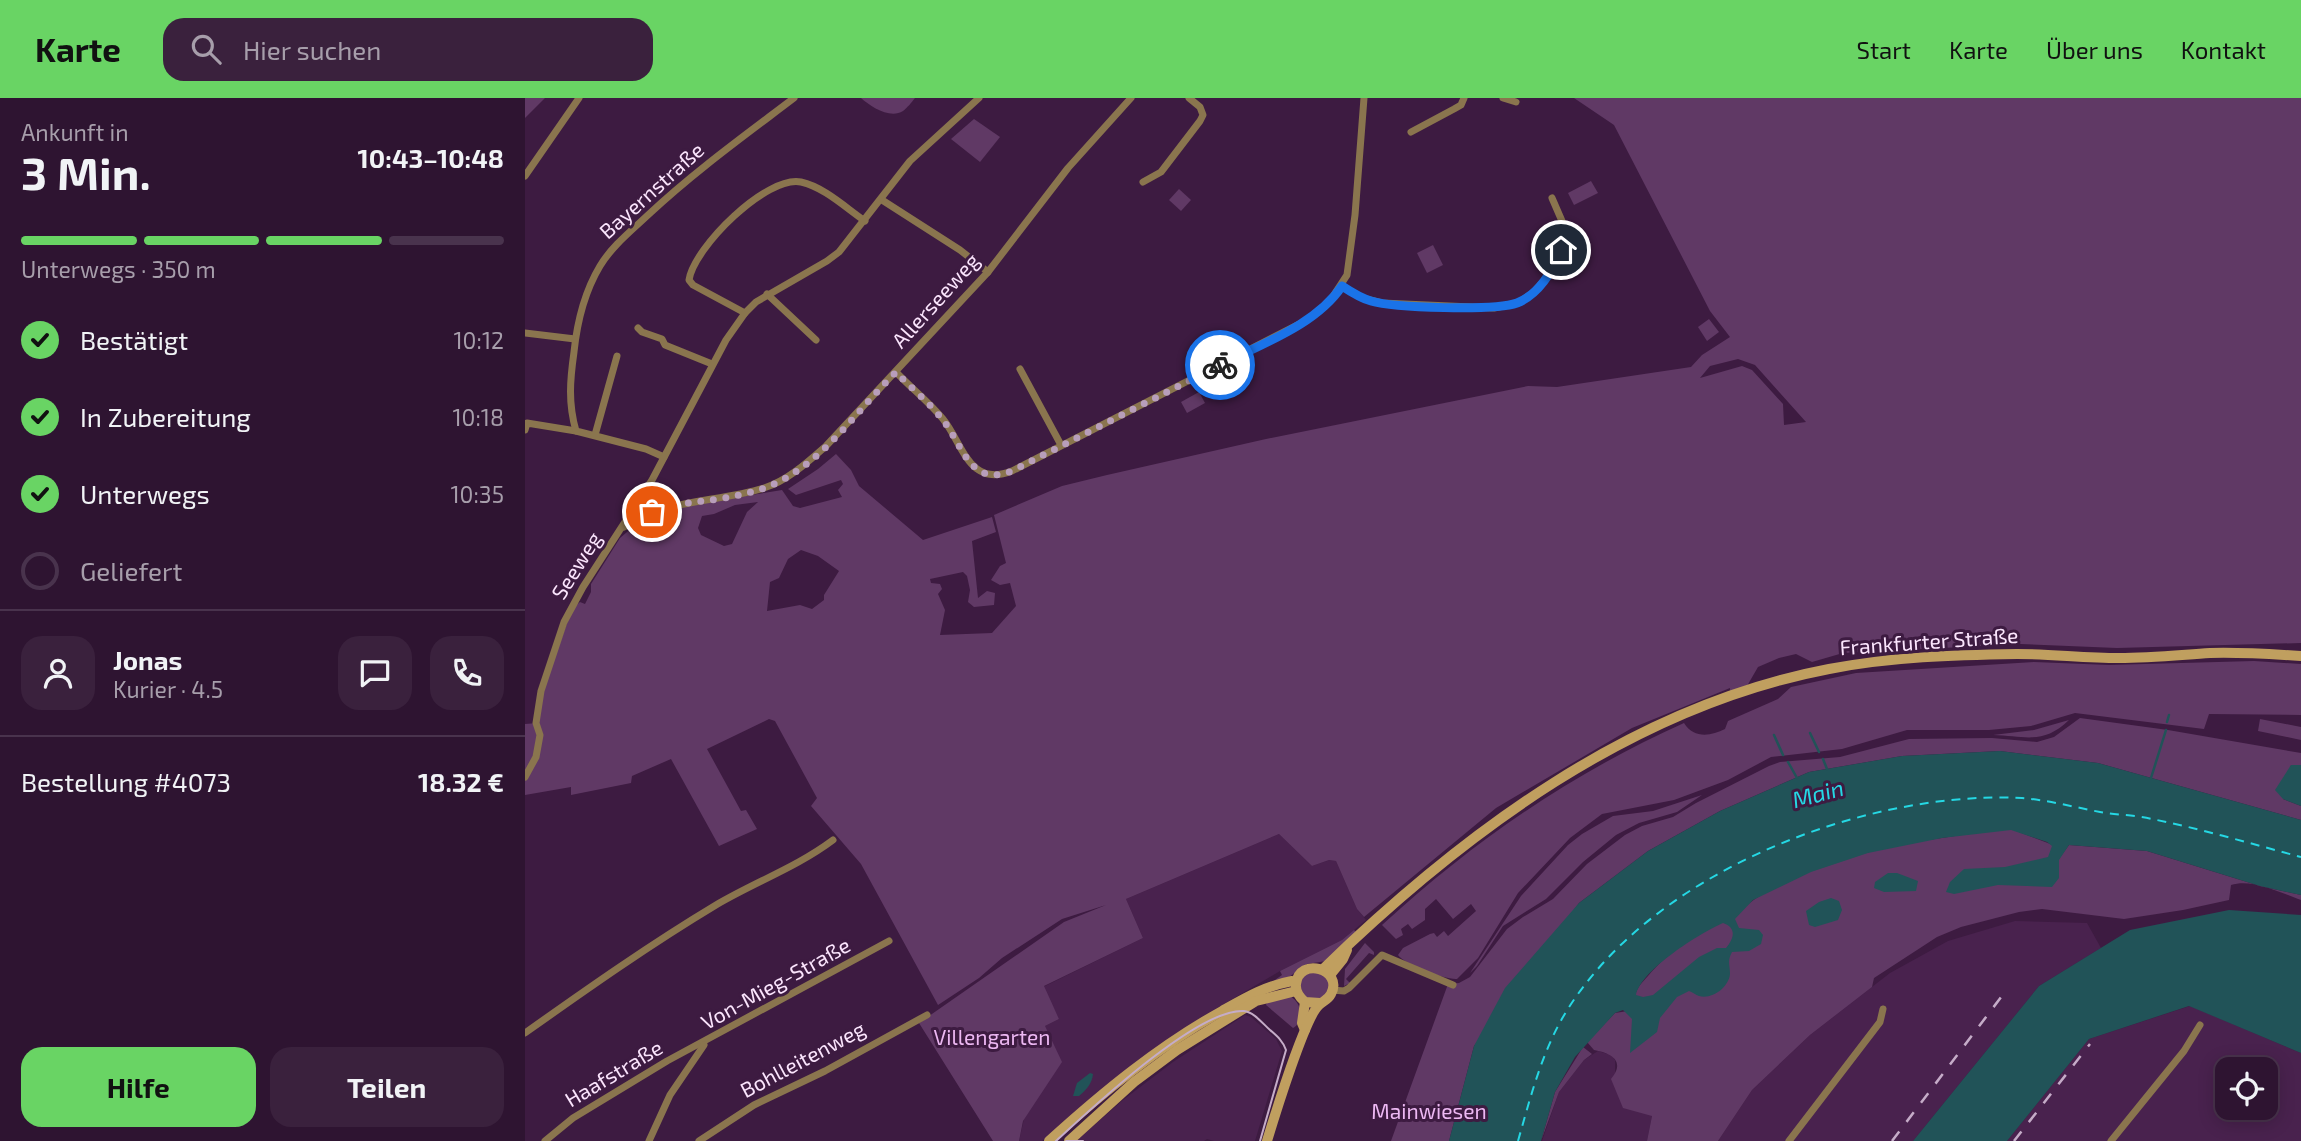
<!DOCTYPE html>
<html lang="de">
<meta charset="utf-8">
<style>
:root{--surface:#2e1431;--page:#3a213d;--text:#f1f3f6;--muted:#a79eab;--line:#49334d;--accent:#69d464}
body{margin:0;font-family:"Exo 2",sans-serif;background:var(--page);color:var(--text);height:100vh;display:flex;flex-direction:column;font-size:26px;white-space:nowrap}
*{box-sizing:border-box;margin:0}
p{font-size:23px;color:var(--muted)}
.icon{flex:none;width:38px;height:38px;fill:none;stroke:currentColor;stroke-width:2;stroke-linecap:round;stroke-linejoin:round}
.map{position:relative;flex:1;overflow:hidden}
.details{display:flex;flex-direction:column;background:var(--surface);width:525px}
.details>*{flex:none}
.fabs{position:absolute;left:1690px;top:959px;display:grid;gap:14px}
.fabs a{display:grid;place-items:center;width:63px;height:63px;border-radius:14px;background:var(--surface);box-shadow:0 4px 18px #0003,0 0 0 2px var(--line);font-size:35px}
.pin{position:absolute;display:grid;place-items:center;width:60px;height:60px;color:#fff;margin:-30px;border:4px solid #fff;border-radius:50%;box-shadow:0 2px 7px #0007}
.courier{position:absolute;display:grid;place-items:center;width:70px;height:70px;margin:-35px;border:5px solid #1a73e8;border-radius:50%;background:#fff;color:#222;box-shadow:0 2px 9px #0007}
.headline em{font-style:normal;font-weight:700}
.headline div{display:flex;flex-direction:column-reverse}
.headline{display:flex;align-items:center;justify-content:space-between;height:119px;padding:0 21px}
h1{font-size:46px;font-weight:700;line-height:52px}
.bar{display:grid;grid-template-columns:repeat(4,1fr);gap:10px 7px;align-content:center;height:84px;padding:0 21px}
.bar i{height:9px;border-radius:5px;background:var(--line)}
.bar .on{background:var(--accent)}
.bar p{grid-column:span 4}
.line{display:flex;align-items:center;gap:18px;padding:0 21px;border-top:2px solid var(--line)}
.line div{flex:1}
.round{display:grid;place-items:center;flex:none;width:74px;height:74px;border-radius:21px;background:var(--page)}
ol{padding:0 21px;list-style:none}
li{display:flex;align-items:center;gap:21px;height:77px}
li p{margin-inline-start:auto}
li .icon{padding:7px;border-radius:50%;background:var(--accent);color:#111;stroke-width:4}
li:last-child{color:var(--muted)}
li i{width:38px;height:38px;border:4px solid var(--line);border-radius:50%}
.action{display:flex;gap:14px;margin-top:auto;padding:14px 21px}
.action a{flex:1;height:80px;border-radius:21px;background:var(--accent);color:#111;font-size:28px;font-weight:700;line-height:80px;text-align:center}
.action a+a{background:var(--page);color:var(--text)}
header{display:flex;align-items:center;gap:42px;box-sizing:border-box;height:98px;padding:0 35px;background:var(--accent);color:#111}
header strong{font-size:33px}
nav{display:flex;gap:38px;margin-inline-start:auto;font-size:24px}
.search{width:490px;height:63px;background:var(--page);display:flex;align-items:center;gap:18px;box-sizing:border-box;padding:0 24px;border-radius:21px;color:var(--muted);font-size:26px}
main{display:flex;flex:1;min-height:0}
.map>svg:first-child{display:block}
.built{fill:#49224e;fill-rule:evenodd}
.green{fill:#603965;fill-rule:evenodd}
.water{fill:#215358;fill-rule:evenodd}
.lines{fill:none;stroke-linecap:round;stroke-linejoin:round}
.stream{stroke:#215358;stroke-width:2.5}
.ferry{stroke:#25d8e4;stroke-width:2;stroke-dasharray:9 7;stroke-linecap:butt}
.street{stroke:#8a754e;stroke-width:7}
.secondary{stroke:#c09f5f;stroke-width:10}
.tram{stroke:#c5acc8;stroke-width:2}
.rail{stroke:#c5acc8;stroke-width:2.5;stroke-dasharray:12 12;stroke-linecap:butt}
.done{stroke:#b89ebb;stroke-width:7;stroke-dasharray:0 12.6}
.route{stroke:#1a73e8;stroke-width:9}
.labels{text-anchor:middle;stroke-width:6;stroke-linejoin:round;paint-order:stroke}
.street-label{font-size:21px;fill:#fbe5fd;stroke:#3d1b41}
.park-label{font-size:21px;fill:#edb8f3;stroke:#3d1b41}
.water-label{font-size:23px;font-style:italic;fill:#25d8e4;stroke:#3d1b41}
</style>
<header>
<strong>Karte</strong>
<div class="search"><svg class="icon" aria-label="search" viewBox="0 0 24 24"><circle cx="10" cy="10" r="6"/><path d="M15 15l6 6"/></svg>Hier suchen</div>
<nav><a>Start</a><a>Karte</a><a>Über uns</a><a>Kontakt</a></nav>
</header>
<main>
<section class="details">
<div class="headline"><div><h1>3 Min.</h1><p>Ankunft in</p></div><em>10:43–10:48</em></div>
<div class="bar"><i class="on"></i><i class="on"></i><i class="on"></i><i></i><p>Unterwegs · 350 m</p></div>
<ol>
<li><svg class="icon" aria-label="check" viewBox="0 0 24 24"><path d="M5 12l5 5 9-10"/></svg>Bestätigt<p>10:12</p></li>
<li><svg class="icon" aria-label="check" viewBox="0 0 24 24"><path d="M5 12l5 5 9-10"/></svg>In Zubereitung<p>10:18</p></li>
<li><svg class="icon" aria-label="check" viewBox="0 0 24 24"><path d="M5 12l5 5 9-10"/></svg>Unterwegs<p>10:35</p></li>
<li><i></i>Geliefert</li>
</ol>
<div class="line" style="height:126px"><a class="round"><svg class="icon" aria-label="person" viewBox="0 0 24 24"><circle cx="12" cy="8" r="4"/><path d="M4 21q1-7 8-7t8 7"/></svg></a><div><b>Jonas</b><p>Kurier · 4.5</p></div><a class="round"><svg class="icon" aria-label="chat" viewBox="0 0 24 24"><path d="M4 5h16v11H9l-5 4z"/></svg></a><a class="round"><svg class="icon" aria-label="phone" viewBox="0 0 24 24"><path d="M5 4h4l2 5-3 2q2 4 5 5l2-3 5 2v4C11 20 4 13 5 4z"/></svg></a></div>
<div class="line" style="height:91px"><div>Bestellung #4073</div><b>18.32 €</b></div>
<div class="action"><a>Hilfe</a><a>Teilen</a></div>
</section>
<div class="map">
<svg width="1776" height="1043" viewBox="0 0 1776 1043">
<rect width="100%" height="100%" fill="#3d1b41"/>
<!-- built -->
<g class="built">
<path d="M754,736L787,768L804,762L811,763L832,811L841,822L817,842L755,873L675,920L539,1023L517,1043H494L520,928L534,921L518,889L618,840L601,801Z"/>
<path d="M1490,823L1562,825L1576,850L1514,888L1388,1043H1193L1227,992L1285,937L1365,875L1423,843Z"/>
<path d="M1665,908L1776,955V1043H1482L1564,941ZM1703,971H1741V1010H1703Z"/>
<path d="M720,917L726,919L751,941L757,953L730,1043H689L682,1041L679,1043H551L598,1002L648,964Z"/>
<path d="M1073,953L1086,957L1090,962V975L1127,1018L1122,1043H1017L1034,994L1059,962Z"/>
</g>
<!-- green -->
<g class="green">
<path d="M0,0H20L0,20Z"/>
<path d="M336,0H390C387,4 382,10 378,13C365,21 346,9 336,0Z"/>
<path d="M1049,0H1776V545L1592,550L1496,546L1318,555L1287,564L1271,556L1254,560L1233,569L1222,588L1205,593V590L1107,630L971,710L839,819L832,811L811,763L804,762L787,768L754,736L601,801L618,840L519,888L534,921L520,928L537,964L498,1023L494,1043H468L394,925L539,824L581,807L537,821L477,860L454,880L413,907L336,766L286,708L292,700L250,623L244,621L182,651L216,713L221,712L232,731L194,748L146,661L107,678L106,685L46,697V689L0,697V626L13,625L17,595L47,511L55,504L60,506L66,494V486L95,440L115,423L139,411L257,392L268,408L275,410L317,399L313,392L318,386L316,382L271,397L263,391L293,371L311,356L326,372L334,388L398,442L467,419L471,434L447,443L453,500L462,493L470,495L469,507L449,509L443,504L445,492L442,478L438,474L405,481L406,485L415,486L417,491L413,496L420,512L415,537L467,535L491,508L485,485L475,487L466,482L475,468L481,465L469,417L537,388L582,377L741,341L1003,288L1032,289L1166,269L1177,257L1205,239L1185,213L1089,27ZM1213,261L1230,267L1281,324L1259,327L1258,306L1227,272L1217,268L1175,280L1185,268ZM233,404L222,414L207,446L199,448L176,437L173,430L177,418L189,416L210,407ZM276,452L293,458L314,473L299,497V502L287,511L275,507L242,513L245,484L254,480L263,461Z"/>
<path d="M449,21L475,39L455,64L426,41Z"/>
<path d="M1066,83L1073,95L1049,107L1043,95Z"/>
<path d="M654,91L666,102L656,113L644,102Z"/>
<path d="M908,147L918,167L902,175L892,155Z"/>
<path d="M1184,221L1194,234L1182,243L1173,229Z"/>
<path d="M674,294L680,305L662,315L656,304Z"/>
<path d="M1729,563L1776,566V617L1684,616L1679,631L1550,615L1506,628L1464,632H1382L1317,651L1246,659L1203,682L1149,702L1077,716L1045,740L993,795L953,860L932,881C920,882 879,866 873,857L878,850L905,836L909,835L912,839L919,833L923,838L951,813L946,806L928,821L911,801L900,811V822L887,831L883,826L876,831L878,837L871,841L857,827C950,742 1044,677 1159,625C1169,641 1186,638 1200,631L1203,623L1253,601L1266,589L1331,575L1509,564L1584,567Z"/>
<path d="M1555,620L1643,632L1776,655V667H1766L1758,701L1776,708V722L1573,665L1475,653L1377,658L1284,674L1195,713L1123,753L1054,805L949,948L924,1043H866L923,886L934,885L945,879L982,831L998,819L1028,801L1062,766L1100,737L1117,728L1148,719L1171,705L1244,668L1255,664L1315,659L1384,641L1467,640L1512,644L1529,639Z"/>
<path d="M1735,621L1776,629V642L1733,633Z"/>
<path d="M1544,622C1518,647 1501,638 1468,637L1509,632Z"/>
<path d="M1177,697L1152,714L1114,725L1091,737L1058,764L1021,801L978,828L952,868L945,875L996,798L1043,747L1057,736L1088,718L1128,713Z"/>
<path d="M1486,731L1528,747L1533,762L1544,747L1622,753L1735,788L1776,797V802C1756,795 1727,780 1706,787L1704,802L1658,812L1599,821L1517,811L1494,814L1436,829L1412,839L1349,880L1347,889L1285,937L1227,992L1193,1043H1122L1127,1018L1098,1010L1086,981C1101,963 1086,955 1069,952L1062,944L1090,915L1135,908L1201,866L1213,832L1208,820C1267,758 1404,740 1486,731Z"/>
<path d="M1200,823L1206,826L1212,836L1201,851L1127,900L1111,901C1109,891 1117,885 1123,878C1145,852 1170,837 1200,823Z"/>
<path d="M829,832L831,834L801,863L782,866L764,879L747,884L757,877L755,873L817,842Z"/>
<path d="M840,845L849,854V857L844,855L821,881L825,885L819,888L820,871Z"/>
<circle cx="789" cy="888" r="15"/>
<path d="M765,898C777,905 780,923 768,930L741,907L742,904Z"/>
<path d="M1058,949L1067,956L1059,962L1034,994L1016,1043L1030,994Z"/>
</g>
<!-- water -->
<g class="water">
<path d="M1475,653L1573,665L1776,722V797L1735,788L1622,753L1544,747L1534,762V780L1527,789L1473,787L1429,796L1421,794L1425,784L1439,771L1480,769L1523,759L1527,748L1522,744L1486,732L1417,740L1343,755L1286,774L1228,802L1210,821L1214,830L1234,832L1238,837L1236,846L1224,853L1207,854C1202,863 1205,867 1205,876C1204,889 1187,902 1174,898C1171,897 1167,894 1164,893L1152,899L1135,920L1132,934L1105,955L1107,921L1098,912L1090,915L1050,959L1030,994L1016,1043H924L949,948L980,890L1054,805L1123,753L1195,713L1284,674L1377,658ZM1198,825C1212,830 1209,840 1201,850H1192L1174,859L1128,897L1118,899L1111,897C1116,872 1175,835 1198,825Z"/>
<path d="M1766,667H1776V708L1758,701L1750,692Z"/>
<path d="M1363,775H1372L1393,783L1391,793L1359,794L1349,790L1350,784Z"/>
<path d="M1306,800L1314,803L1317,812L1313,822L1290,829L1284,827L1281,813L1294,804Z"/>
<path d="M1704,812L1776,817V955L1664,908L1564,941L1482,1043H1388L1514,888L1605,832Z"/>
<path d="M565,975L568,976C567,986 561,992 554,998H548L552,985Z"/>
</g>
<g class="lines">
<!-- stream -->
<g class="stream">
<path d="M1642,624L1644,617"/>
<path d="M1285,635L1294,654"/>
<path d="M1249,637L1258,657"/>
<path d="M1298,661L1302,671"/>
<path d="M1263,664L1272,680"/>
<path d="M1626,680L1641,632"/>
</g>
<!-- ferry -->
<path class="ferry" d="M993,1043C1005,1001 1016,957 1038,919C1122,776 1337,692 1497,700C1522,702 1549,709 1575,714C1592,717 1610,717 1627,721C1677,731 1727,746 1776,759"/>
<!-- street -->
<g class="street">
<path d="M978,0L991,4"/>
<path d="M886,34L929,11L936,7L939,0"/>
<path d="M0,78L54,0"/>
<path d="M618,84L636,74L675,23L678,17L675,9L664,0"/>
<path d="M357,102L435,152L463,174"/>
<path d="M817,188L837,200L857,205L969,210L993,205L1008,195L1023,178L1036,152L1040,130L1027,100"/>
<path d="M242,196L291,242"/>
<path d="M220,215L168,187L164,182C169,149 242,77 276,84C299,89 321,110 340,123"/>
<path d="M113,230L117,234L137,241L140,247L187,266"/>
<path d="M0,235L50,241"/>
<path d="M495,271L536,347"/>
<path d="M371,274C386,290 404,304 418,321C438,346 444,390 487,373L782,222L805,203L822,177L830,117L839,0"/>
<path d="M0,332L2,325L51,333"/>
<path d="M70,337L92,258"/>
<path d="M139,359L121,351L51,333C43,305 45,282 49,254C52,225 60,193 75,168C87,148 106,133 123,117C169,74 219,38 269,0"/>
<path d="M99,429C145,400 189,405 239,390C262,383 283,364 301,348L463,174L543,70L606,0"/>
<path d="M0,679L11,659L15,637L11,625L16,593L39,524L58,489L127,382L201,242L220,215L231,204L302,163L314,154L385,63L454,0"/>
<path d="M807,892L819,893L824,890L857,857L928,887"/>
<path d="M0,935C62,891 126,846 191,807C230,784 272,769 308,742"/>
<path d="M20,1043L48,1020L142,963L364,843"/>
<path d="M124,1043L145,997L179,947"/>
<path d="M174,1043L229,1007L300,973L402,917"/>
<path d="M1264,1043L1355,924L1358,911"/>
<path d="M1586,1043L1659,953L1675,927"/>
</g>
<!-- secondary -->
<g class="secondary">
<path d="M798,871C938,735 1108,608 1304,571C1365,559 1430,557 1492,556C1526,556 1559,560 1594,560C1624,560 1654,557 1685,555C1715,554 1746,556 1776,558"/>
<path d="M805,877L818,861L822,852"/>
<path d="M780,932L777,925L780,904"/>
<path d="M524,1043C578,994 634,948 697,913C720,900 740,888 767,883L771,884"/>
<path d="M544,1043L609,984L652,952L731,903L771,893"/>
<path d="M742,1043C749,1020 780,919 794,907C798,903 803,902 806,896C819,871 774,858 771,886C770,894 774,899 780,904L795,905"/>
</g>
<!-- tram -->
<g class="tram">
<path d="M531,1043C566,1011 673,910 719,913C729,914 738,926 745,932C752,938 758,943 761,952L735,1043"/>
<path d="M541,1043H558"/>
</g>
<!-- rail -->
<g class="rail">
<path d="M1367,1043L1483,890"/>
<path d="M1489,1043L1565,946"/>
</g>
</g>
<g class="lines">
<!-- done -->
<path class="done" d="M127,414L141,408C173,403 211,401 242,389C296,368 331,313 371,274C386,290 404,304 417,321C438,346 444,390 487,373L695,267"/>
<!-- route -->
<path class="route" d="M695,267C736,246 791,227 817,188C826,194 835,200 846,203C869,210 970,213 992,205C1013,197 1028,173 1036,152"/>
</g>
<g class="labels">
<!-- street labels -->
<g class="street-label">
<text transform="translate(127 93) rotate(-42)" y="7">Bayernstraße</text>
<text transform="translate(411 203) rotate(-48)" y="7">Allerseeweg</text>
<text transform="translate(52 468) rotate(-58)" y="7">Seeweg</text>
<text transform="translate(1404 544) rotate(-4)" y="7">Frankfurter Straße</text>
<text transform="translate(251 886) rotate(-29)" y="7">Von-Mieg-Straße</text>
<text transform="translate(278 962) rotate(-28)" y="7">Bohlleitenweg</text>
<text transform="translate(89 976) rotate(-31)" y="7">Haafstraße</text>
</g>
<!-- park labels -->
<g class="park-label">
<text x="467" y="947">Villengarten</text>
<text x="904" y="1021">Mainwiesen</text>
</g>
<!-- water labels -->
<g class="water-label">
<text transform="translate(1293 696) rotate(-15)" y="8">Main</text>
</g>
</g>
</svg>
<div class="fabs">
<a><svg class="icon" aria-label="locate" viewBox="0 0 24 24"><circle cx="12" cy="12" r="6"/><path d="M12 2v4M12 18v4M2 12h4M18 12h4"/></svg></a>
</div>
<div class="pin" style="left:127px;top:414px;background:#ea580c"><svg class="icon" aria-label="bag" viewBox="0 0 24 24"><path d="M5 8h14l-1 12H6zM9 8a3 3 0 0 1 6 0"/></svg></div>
<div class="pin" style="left:1036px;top:152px;background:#1f2937"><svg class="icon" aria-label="home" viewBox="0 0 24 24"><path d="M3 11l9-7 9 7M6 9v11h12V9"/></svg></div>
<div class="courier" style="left:695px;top:267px"><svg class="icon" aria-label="bike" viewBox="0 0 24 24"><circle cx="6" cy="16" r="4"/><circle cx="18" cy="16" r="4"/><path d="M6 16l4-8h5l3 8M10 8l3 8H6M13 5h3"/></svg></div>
</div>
</main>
